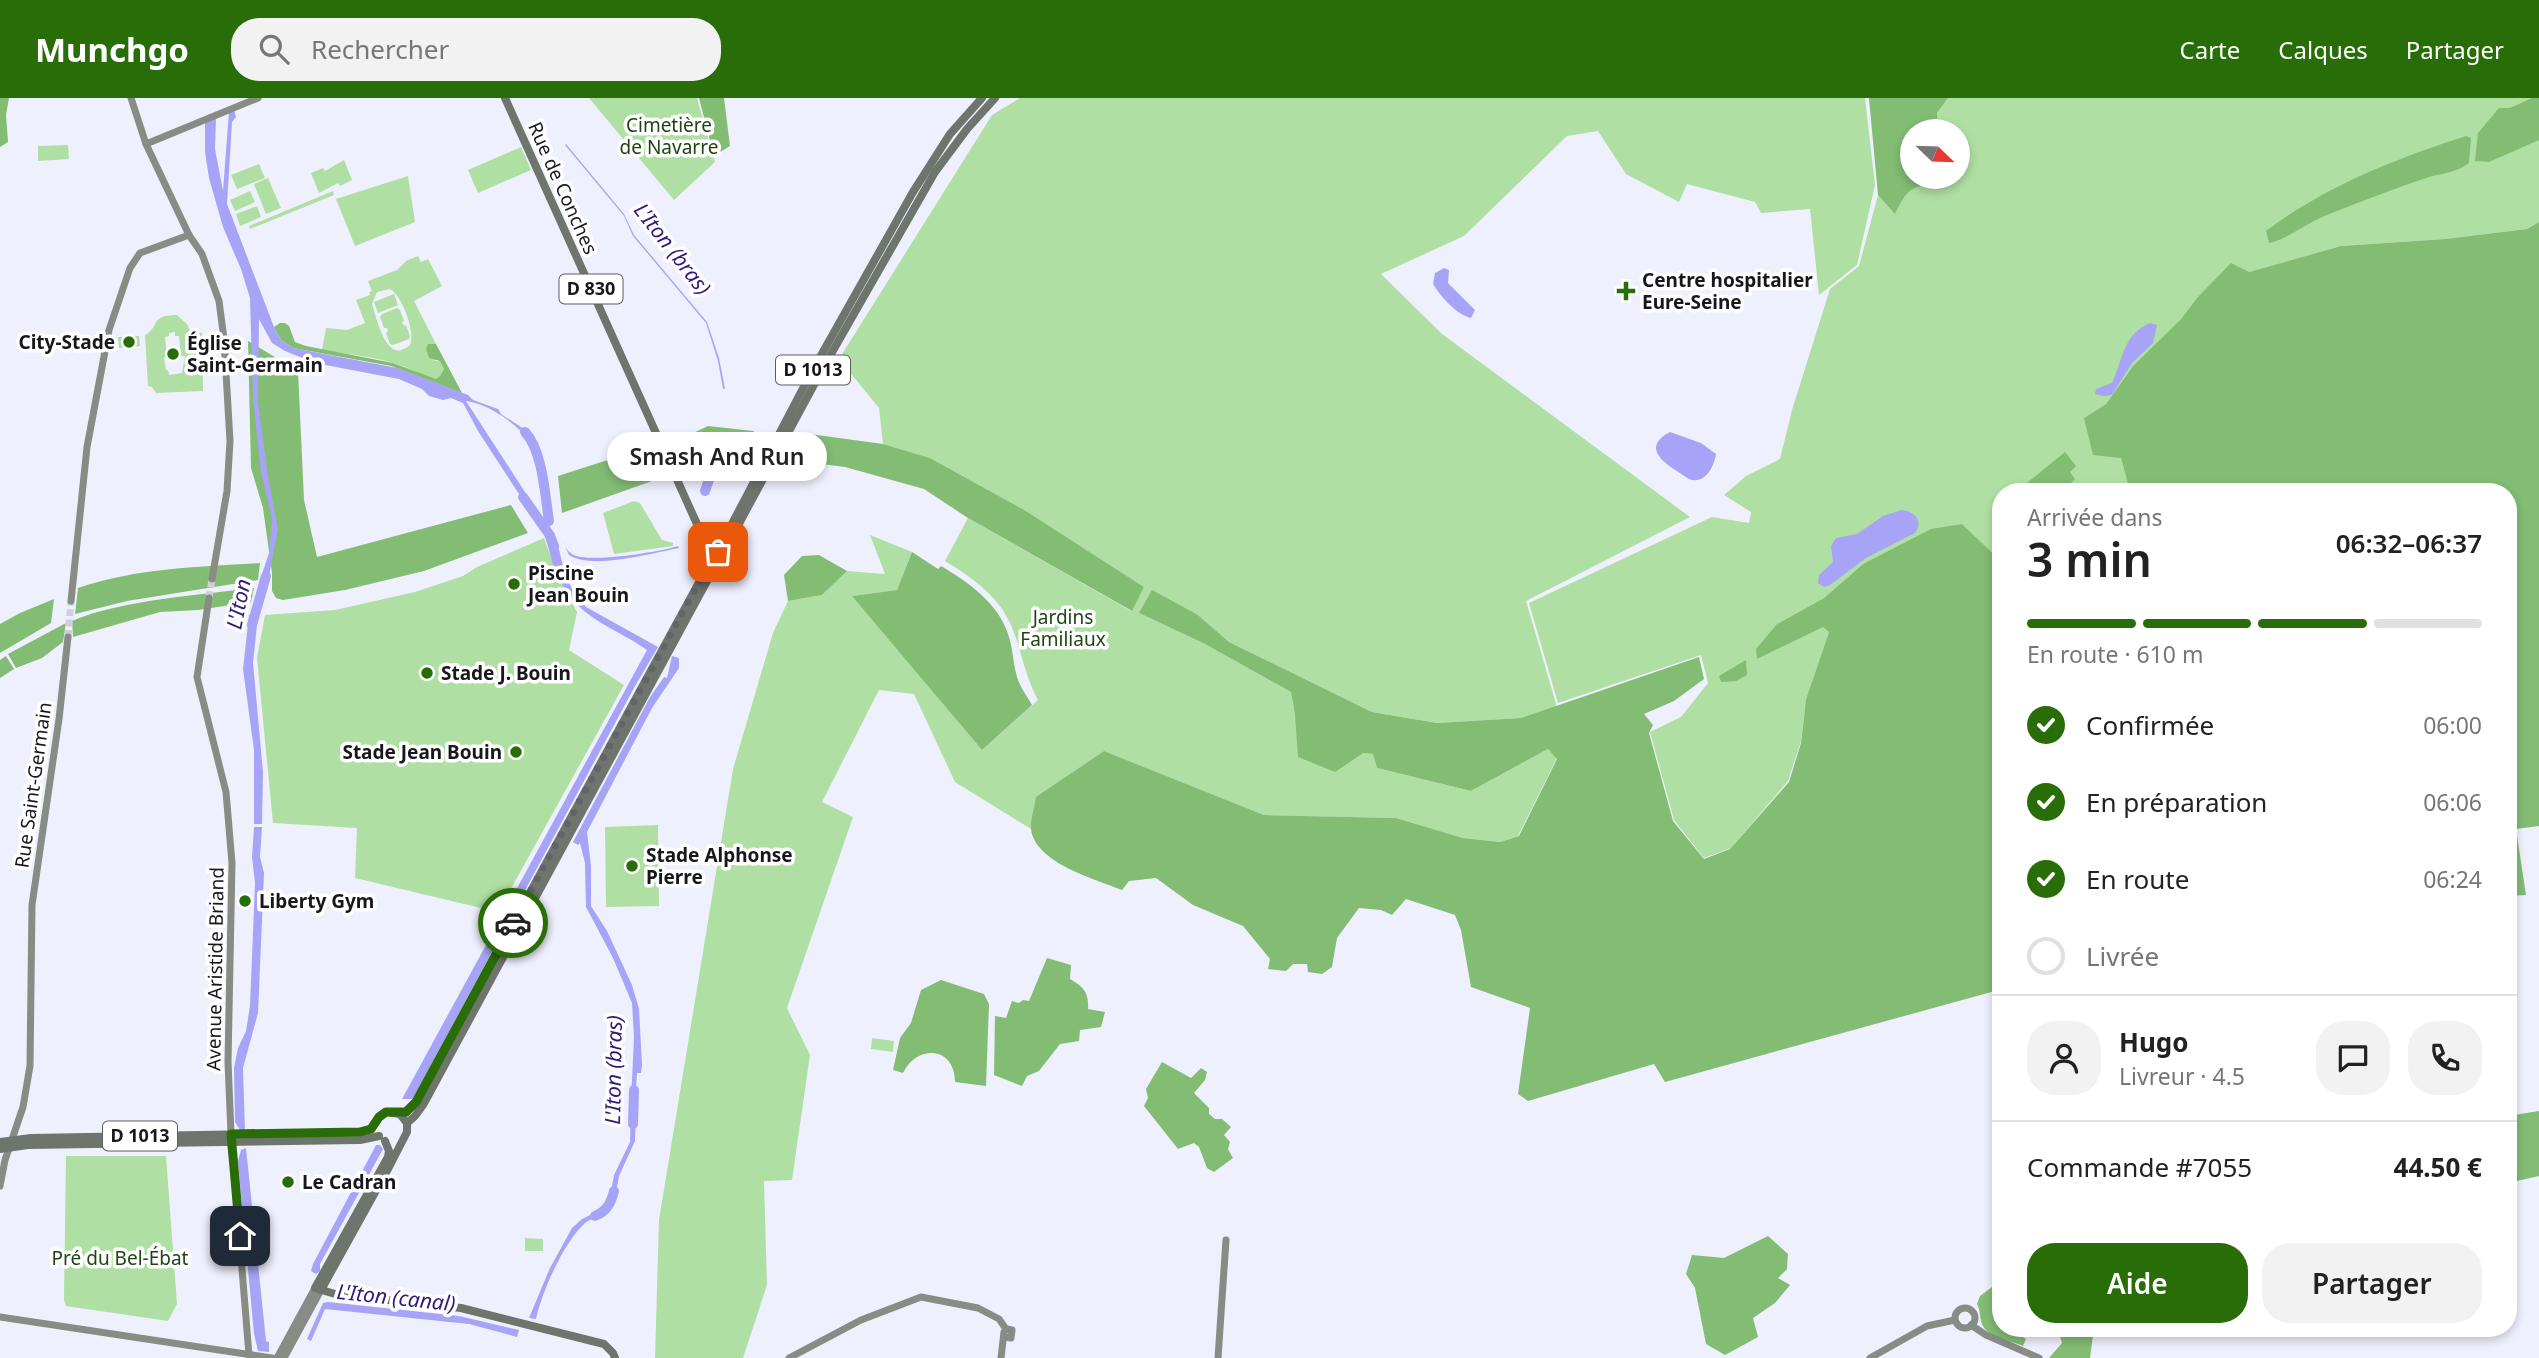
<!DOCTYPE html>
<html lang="fr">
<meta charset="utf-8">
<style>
:root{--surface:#fff;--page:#f2f2f2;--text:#222;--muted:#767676;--line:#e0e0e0;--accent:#286d08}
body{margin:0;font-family:"Noto Sans",sans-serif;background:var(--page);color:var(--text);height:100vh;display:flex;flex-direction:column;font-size:26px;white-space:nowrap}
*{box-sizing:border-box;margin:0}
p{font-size:23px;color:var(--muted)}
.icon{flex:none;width:38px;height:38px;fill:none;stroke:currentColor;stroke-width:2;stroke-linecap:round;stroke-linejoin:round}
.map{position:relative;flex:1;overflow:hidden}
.details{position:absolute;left:1992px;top:385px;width:525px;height:854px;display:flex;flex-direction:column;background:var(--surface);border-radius:28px;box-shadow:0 4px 10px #0003}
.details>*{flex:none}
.needle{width:46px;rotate:113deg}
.controls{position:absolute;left:1900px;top:21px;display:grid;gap:14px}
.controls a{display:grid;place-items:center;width:70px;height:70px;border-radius:50%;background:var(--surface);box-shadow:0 4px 10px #0003;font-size:35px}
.pin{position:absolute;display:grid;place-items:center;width:60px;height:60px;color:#fff;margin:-30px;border-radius:14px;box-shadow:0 4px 10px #0006}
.courier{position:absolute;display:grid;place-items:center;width:70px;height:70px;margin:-35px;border:5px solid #286d08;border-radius:50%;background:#fff;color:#222;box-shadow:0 2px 9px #0007}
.bubble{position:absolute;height:49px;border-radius:24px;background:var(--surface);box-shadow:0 4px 10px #0003;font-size:23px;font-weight:600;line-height:49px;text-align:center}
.overview em{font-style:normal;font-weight:600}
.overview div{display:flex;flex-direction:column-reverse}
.overview{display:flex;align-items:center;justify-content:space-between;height:119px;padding:0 35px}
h1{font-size:46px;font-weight:600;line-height:52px}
.bar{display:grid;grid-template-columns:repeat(4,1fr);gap:10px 7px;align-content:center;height:84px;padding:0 35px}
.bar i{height:9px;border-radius:5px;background:var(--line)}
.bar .selected{background:var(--accent)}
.bar p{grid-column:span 4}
.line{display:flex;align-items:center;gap:18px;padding:0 35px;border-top:2px solid var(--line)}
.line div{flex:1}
.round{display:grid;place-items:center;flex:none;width:74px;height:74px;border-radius:28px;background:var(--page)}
ol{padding:0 35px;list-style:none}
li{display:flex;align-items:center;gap:21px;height:77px}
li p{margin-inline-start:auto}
li .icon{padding:7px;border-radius:50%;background:var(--accent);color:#fff;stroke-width:4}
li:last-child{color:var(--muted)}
li i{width:38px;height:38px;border:4px solid var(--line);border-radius:50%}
.action{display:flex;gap:14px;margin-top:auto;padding:14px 35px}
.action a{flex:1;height:80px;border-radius:28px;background:var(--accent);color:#fff;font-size:28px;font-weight:600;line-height:80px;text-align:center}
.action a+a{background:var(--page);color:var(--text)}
header{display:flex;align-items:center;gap:42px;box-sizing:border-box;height:98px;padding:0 35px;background:var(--accent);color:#fff}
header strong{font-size:33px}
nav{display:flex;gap:38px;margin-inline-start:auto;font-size:24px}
.search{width:490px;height:63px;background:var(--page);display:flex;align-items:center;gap:18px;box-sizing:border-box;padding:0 24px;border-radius:28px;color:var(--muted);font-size:26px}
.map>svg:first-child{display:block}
.green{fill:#b0dfa3;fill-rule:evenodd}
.forest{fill:#83bc73}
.water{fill:#a7a3f6}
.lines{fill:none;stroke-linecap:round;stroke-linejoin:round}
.river{stroke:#a7a3f6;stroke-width:10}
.secondary-tunnel{stroke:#cfcfdb;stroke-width:7;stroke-dasharray:7 3.5;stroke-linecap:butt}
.secondary{stroke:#878c85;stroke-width:7}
.primary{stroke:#6e756c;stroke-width:8}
.done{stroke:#63636b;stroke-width:7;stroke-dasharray:0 12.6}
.route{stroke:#286d08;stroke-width:9}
.poi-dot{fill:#286d08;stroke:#fff;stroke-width:2.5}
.labels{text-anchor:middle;stroke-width:7;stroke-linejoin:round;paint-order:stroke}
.shield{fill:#fff;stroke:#5d5d60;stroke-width:2}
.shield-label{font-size:18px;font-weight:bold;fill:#17171c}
.park-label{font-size:19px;fill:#1f4413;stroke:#fff}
.street-label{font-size:19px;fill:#17171c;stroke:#fff}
.poi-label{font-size:19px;font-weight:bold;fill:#17171c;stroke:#fff;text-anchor:start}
.water-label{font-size:21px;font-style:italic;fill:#301b78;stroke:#fff}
</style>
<header>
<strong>Munchgo</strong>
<div class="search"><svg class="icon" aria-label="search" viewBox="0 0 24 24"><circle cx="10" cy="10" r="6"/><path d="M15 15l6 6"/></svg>Rechercher</div>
<nav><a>Carte</a><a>Calques</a><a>Partager</a></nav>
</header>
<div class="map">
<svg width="2539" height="1260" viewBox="0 0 2539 1260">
<rect width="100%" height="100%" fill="#eff0fd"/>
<!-- green -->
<g class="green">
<path d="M589,0H697L715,64L674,102Z"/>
<path d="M1020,0H1865L1875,87L1857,167L1819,197L1810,111L1761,115L1755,104L1687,86L1679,104L1626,76L1598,33L1567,38L1464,138L1381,176L1442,236L1690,419L1526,503L1557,609L1521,620L1437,625L1372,614L1229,544L1198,517L1139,515L1205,546L1291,594L1295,617L1363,655L1373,656L1377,670L1471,693L1548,651L1557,660L1518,738L1500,744L1463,740L1396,720L1264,717L1104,653L1037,699L1031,731L955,684L914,596L879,592L822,704L853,719L787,910L810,957L792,1082L764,1083L767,1187L743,1260H655L659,1122L733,671L773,535L788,503L822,497L847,473L885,476L870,437L912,454L897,492L853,498L982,652L1038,602C1023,575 1021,546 1008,521C995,495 968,477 945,463L968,420L1131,513L1144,489L1026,413L930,360L883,346L879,310L839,261L992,17Z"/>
<path d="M1948,0H2539V124L2527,131L2445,141L2341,148L2249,174L2197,200L2181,221L2133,268L2106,306L2084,320L2121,360L2130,394H2000V462L1962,426L1863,466L1824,500L1777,526L1824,529L1829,534L1806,601L1801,643L1788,683L1731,750L1704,760L1674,722L1650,634L1681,619L1708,585L1701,557L1558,605L1529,505L1712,419L1749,425L1751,414L1724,397L1746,378L1780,361L1792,312L1830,191L1859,168L1878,97L1895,115C1907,91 1914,83 1941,91V79H1958V33H1938L1937,15Z"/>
<path d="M68,47L69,61L38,63V48Z"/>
<path d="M521,49L531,72L478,95L468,72Z"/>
<path d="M344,62L352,82L340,88L338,85L319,95L311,75L323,70L325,73Z"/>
<path d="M259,66L265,80L237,91L231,77Z"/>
<path d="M408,78L415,124L355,148L336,101Z"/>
<path d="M268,80L281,110L266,116L254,86Z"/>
<path d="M250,93L255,104L235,113L230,102Z"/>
<path d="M333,93L334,97L250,131L249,128Z"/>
<path d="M257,108L261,119L240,128L236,116Z"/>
<path d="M418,158L421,164L428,161L442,188L414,203L436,246H428L435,263H440L444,271L440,278L436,281C426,279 419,275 410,271C383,259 351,257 322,252L326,230L347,232L365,225L356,202L370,197L369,194L372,193L368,183L397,172L406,163ZM390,191C402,197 416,235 410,247C387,268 377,222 372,206L377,194Z"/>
<path d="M394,196L398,207L378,215L374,204Z"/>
<path d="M397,210L400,212L404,223L402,224L404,228L406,227L410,238L409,241L393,247L390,246L386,235L388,233L387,230H384L380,219L382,216Z"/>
<path d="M177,217L187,226L189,231L202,235L203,293L156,295L152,289L148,288L145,237C162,227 148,218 177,217ZM175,234V238H179L181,258H185L182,275L169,277L168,272H166L164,260L167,259L165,239L169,238V235Z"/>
<path d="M139,238L140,248L119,250L118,239Z"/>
<path d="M634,403L640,405L662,442L673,445V448L614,456L603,415Z"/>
<path d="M544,440L558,479L577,514L569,552L624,587L498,814L355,780L357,730L273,725L257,560L265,517L335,512L415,494L463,478L477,469Z"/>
<path d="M658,727L659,808L606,809L605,729Z"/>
<path d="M872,940L894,943L893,954L871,951Z"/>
<path d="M66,1058H166L177,1206L168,1223L66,1208L64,1202Z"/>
<path d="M525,1140L543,1141V1153H525Z"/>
</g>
<!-- forest -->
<g class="forest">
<path d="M0,0H9L6,17L8,44L0,49Z"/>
<path d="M699,0H724L730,48L714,58Z"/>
<path d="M1869,0H1948L1937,15L1938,33H1913V79H1941L1942,91C1914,83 1907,91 1895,116L1878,97Z"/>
<path d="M2532,0H2539V42L2489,64L2475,63L2478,35L2499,10H2510Z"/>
<path d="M2466,38L2471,40L2469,65C2458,74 2443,75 2429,79C2393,91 2357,105 2322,119C2304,127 2289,140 2269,145L2266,133C2326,88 2395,61 2466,38Z"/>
<path d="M2539,124V728L2516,731L2526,797L2508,798V394H2130L2121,360L2093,357L2084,320L2106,306L2133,268L2181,221L2197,200L2231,165L2249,174L2341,148L2445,141L2527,131Z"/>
<path d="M280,225H285L289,228L295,244L306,248L393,265L436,281L440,278L444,271L440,263L429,260L426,251L428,246H436L462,295L391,268L293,250L281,242L274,229Z"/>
<path d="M248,243L298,273L304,402L317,459L511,407L528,435L424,473L345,492L283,502L276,500L272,493V475L263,410L251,370Z"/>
<path d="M708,328L753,333L766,343L759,358L677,374L666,348Z"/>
<path d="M795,334L883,346L930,360L1026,413L1144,489L1132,513L968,420L924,391L845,369L781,361Z"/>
<path d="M651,348L666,378L562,415L558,378Z"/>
<path d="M2065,354L2076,368L2070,374L2075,381L2061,394H2016Z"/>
<path d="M1962,426L2000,462V891L1995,893L1665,984L1654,966L1528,1003L1518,996L1530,910L1471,889L1461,832L1455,817L1406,801L1392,817L1381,812L1359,810L1337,840L1332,869L1322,876L1308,874L1307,866H1293L1286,873L1268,871L1270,861L1243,828L1193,807L1156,780L1129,783L1122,792C1095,781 1035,765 1031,731C1030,722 1035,709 1036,699L1104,653L1264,717L1396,720L1463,740L1500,744L1519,738L1557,661L1548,651L1471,693L1377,670L1373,656L1363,655L1335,674L1298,659L1295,617L1291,594L1205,546L1139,515L1152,492L1198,517L1229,544L1372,614L1437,625L1521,620L1699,559L1704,581L1674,603L1644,616L1653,627L1649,635L1673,723L1704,761L1730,751L1789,684L1801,645L1806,601L1829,534L1823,529L1757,561L1756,551L1777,526L1824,500L1863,466L1931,431Z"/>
<path d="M912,454L938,471L941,468C968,484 998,505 1008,536C1013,550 1013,565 1017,579C1020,589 1027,598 1032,607L982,652L852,498L897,492Z"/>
<path d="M819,457L847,473L822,497L788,503L784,477L802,458Z"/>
<path d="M260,465L258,482L127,503L75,516L78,490C137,470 198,469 260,465Z"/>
<path d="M254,490L251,504L198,512L160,514L73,539L72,523C121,502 200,497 254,490Z"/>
<path d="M54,501L51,525L0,555V526L20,515Z"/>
<path d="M66,525L63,544L42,560L16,570L8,556Z"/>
<path d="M6,558L14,571L0,580V562Z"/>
<path d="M1746,562L1747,577L1736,583L1721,584L1719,578Z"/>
<path d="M1047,860L1071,867L1070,881C1084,889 1089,895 1088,911L1105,914L1101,929L1080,932L1079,943L1060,946L1039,973L1027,978L1022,988L994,977L995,918L1006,920L1012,903L1019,905L1023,902L1029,903Z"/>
<path d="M941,882L984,896L989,906L986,988L955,984C955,948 917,946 903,975L893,972L900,940L911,925L921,892Z"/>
<path d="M1162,964L1191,980L1201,970L1207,974L1205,982L1194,995L1209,1010V1016L1215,1021H1222L1231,1029L1224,1037L1230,1044L1228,1051L1233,1060L1214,1074L1207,1070L1199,1049L1194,1045L1178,1051L1144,1008L1148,1000L1146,991Z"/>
<path d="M2539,1013V1078L2508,1085V1018Z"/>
<path d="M1768,1138L1788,1156L1787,1171L1778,1180L1790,1187L1775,1205L1753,1220L1758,1239L1725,1257L1706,1246L1695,1190L1686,1176L1692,1157L1724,1160Z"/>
<path d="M2000,1183V1230H2009L2026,1241L2023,1248C2012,1243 1989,1240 1983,1228C1979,1221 1981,1213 1977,1206L1980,1198Z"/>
<path d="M2094,1230L2090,1260H2049L2062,1245L2059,1234L2047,1230Z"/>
</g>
<!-- water -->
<g class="water">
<path d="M234,12L236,19L232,24L227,106L274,229L281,242L293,250L397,270L468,297L473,302L498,311L501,316L527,333L529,331L535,342L531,344C517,326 489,306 466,303L534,408L528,410L478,333L463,305L451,300L443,302L429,298L422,291L399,281L315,265L285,253L272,245L259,221L258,303L268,379L278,431L267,488H258L269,455L272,421L261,374L253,301L250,200L241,171L223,129L209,80L205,54V24L216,20L215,51L223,93L229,14Z"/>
<path d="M566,46L624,116L634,137L707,224L719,260L725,291H723L718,263L706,225L633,138L624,118L565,47Z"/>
<path d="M1444,170L1449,172L1448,185L1475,212L1471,220C1457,217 1441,199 1433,186L1435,175Z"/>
<path d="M2150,225L2157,227L2153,245L2132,265L2112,297L2103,298L2095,296L2096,291L2112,285C2123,262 2123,236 2150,225Z"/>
<path d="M1670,334L1701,345L1716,356C1714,369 1705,387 1689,381C1673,370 1636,352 1670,334Z"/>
<path d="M550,411L551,426L541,431L532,418L539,415L546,425L545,413Z"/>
<path d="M1902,412C1915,414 1924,423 1915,435L1866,460L1830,487L1824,489L1818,485L1819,477L1833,464L1831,448L1836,440L1857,436L1883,418Z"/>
<path d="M554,434C564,464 562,484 586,509L658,549L634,590L416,995L412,1001H402L647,552C608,525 578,522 556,475C551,463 549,450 545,438Z"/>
<path d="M562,442C564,447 567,453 572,456C587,466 659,454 678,448L679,450C653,455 591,472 569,457Z"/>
<path d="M249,517H258L253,565L263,674L262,726H254V652L243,571Z"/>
<path d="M672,558L679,560V570L652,610L587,734L591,768V808L607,833L632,887L639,911L642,967L641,975H637L635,1006L631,1004L634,939L632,905L613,860L586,809L585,765L580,745L578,747L573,744L650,599L664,579L667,580Z"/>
<path d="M254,729H262L260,759L264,775L258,915L243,970L245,1033L240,1032L235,1024L234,970L238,950L246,933L250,908L255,785L252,759Z"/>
<path d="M631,1012L636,1014L635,1043L619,1078L614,1105H609L614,1077L630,1044Z"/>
<path d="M376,1047H380L383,1051L320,1166V1173L316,1176L311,1173L313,1166Z"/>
<path d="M246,1050L266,1243L269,1244V1254L258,1253L254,1236L238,1063L241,1052Z"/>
<path d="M601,1112L609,1113C602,1119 593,1119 585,1125C564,1144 542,1193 536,1221L529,1220L550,1170L572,1130L582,1121Z"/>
<path d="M328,1204L459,1218L519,1232L517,1239L469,1226L325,1211L311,1243L307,1241L323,1205Z"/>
</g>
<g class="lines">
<!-- river -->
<g class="river">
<path d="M525,334C543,353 545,398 549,423"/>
<path d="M705,393L712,373"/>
<path d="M523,399L549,436L554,448"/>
<path d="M252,527L266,478"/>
<path d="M633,1026L634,992"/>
<path d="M595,1118C607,1113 611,1105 614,1093"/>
</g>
<!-- secondary-tunnel -->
<g class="secondary-tunnel">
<path d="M209,500L212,481"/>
<path d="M68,539L71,503"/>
</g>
<!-- secondary -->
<g class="secondary">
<path d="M131,0L146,46L189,137L202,156L219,203L224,241L230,343L227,393L212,481"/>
<path d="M146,46L258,0"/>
<path d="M209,500L197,579L226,694L232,765L228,964L231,1036L249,1257"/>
<path d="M71,503L87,349L109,232L130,170L140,155L189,137"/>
<path d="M0,1088L5,1062L23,1009L30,968L32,807L59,621L68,539"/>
<circle cx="1965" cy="1220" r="10"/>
<path d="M0,1219L272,1260"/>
<path d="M1971,1227L1986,1237L2039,1260"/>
<path d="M277,1260L315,1190"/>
<path d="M284,1260L321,1192"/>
<path d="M789,1260L861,1222L921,1199L978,1210L999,1221L1006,1231"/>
<path d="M1001,1260L1004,1234L1007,1231L1012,1232L1011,1240L1004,1239"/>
<path d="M1218,1260L1226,1142"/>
<path d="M1870,1260L1927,1228L1955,1222"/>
</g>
<!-- primary -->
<g class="primary">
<path d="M505,0L706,446L710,452L718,454"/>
<path d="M723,443L810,277L913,94L950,36L982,0"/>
<path d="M400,1016L406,1014L416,1004L708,468L735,433L823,270L935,74L967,31L995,0"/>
<path d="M407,1025L415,1018L423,1007L714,470L716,461"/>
<path d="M385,1043L389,1053L388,1059L315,1190L335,1196L461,1210L604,1246L613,1255L615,1260"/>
<path d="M0,1044L31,1040L360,1034L371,1031L379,1019L386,1014L400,1016L407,1025V1034L389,1069L321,1192"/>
<path d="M0,1051L28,1047L360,1042L379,1038"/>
</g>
</g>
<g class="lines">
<!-- done -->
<path class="done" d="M513,825L708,468L718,454"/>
<!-- route -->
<path class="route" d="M240,1138L231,1036L360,1034L371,1031L379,1019L386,1014H406L416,1004L513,825"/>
</g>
<!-- markers -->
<g class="poi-dot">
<path d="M1622.5 182.5h7v7h7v7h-7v7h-7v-7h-7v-7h7z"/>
<circle cx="129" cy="244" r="7"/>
<circle cx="173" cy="256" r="7"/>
<circle cx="514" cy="486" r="7"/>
<circle cx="427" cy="575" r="7"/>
<circle cx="516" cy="654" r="7"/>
<circle cx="632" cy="768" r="7"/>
<circle cx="245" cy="803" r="7"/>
<circle cx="288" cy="1084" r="7"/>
</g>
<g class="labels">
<!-- shield labels -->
<g class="shield">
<rect x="559.5" y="176.5" width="63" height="29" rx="5"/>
<rect x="776" y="257.5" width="74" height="29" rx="5"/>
<rect x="103" y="1023.5" width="74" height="29" rx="5"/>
</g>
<g class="shield-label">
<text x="591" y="197">D 830</text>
<text x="813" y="278">D 1013</text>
<text x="140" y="1044">D 1013</text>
</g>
<!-- park labels -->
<g class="park-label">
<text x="669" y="34">Cimetière<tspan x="669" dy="22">de Navarre</tspan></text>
<text x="1063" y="526">Jardins<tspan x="1063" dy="22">Familiaux</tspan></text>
<text x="120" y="1167">Pré du Bel-Ébat</text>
</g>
<!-- street labels -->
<g class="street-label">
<text transform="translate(563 90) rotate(66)" y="7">Rue de Conches</text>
<text transform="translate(33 687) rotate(-82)" y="7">Rue Saint-Germain</text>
<text transform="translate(215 871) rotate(-89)" y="7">Avenue Aristide Briand</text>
</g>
<!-- poi labels -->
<g class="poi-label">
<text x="1642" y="189">Centre hospitalier<tspan x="1642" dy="22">Eure-Seine</tspan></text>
<text x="115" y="251" text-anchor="end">City-Stade</text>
<text x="187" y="252">Église<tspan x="187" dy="22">Saint-Germain</tspan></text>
<text x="528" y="482">Piscine<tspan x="528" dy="22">Jean Bouin</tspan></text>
<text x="441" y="582">Stade J. Bouin</text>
<text x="502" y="661" text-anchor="end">Stade Jean Bouin</text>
<text x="646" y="764">Stade Alphonse<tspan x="646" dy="22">Pierre</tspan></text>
<text x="259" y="810">Liberty Gym</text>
<text x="302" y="1091">Le Cadran</text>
</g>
<!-- water labels -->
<g class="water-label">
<text transform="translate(672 151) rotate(52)" y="7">L'Iton (bras)</text>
<text transform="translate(239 506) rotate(-79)" y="7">L'Iton</text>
<text transform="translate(614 972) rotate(-89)" y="7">L'Iton (bras)</text>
<text transform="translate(396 1200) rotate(6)" y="7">L'Iton (canal)</text>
</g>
</g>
</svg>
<div class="controls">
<a><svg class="needle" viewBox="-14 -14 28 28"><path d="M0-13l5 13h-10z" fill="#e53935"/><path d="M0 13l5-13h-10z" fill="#767676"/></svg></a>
</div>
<div class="pin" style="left:718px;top:454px;background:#ea580c"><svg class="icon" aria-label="bag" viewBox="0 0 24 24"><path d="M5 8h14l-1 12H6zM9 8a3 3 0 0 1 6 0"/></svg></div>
<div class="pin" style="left:240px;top:1138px;background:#1f2937"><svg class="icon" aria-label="home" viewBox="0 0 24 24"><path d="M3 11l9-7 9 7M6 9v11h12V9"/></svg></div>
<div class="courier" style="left:513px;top:825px"><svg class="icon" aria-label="car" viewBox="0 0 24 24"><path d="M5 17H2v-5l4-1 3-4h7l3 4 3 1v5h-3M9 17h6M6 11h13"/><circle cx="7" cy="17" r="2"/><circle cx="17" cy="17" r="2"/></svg></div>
<div class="bubble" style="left:607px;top:334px;width:220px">Smash And Run</div>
<section class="details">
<div class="overview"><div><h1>3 min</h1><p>Arrivée dans</p></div><em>06:32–06:37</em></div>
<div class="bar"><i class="selected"></i><i class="selected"></i><i class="selected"></i><i></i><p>En route · 610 m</p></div>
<ol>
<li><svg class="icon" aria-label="check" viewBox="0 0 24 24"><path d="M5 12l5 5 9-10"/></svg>Confirmée<p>06:00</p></li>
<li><svg class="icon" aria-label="check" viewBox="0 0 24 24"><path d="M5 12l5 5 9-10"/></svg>En préparation<p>06:06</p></li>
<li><svg class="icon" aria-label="check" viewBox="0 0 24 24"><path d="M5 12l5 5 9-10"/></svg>En route<p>06:24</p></li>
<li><i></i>Livrée</li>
</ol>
<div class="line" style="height:126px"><a class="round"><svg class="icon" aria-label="person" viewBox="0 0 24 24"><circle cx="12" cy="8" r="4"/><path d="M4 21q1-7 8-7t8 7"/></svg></a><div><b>Hugo</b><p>Livreur · 4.5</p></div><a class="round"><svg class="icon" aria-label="chat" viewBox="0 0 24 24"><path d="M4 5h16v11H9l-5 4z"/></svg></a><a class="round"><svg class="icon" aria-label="phone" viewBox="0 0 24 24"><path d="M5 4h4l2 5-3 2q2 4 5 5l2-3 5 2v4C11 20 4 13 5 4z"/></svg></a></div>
<div class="line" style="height:91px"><div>Commande #7055</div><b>44.50 €</b></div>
<div class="action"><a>Aide</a><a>Partager</a></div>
</section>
</div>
